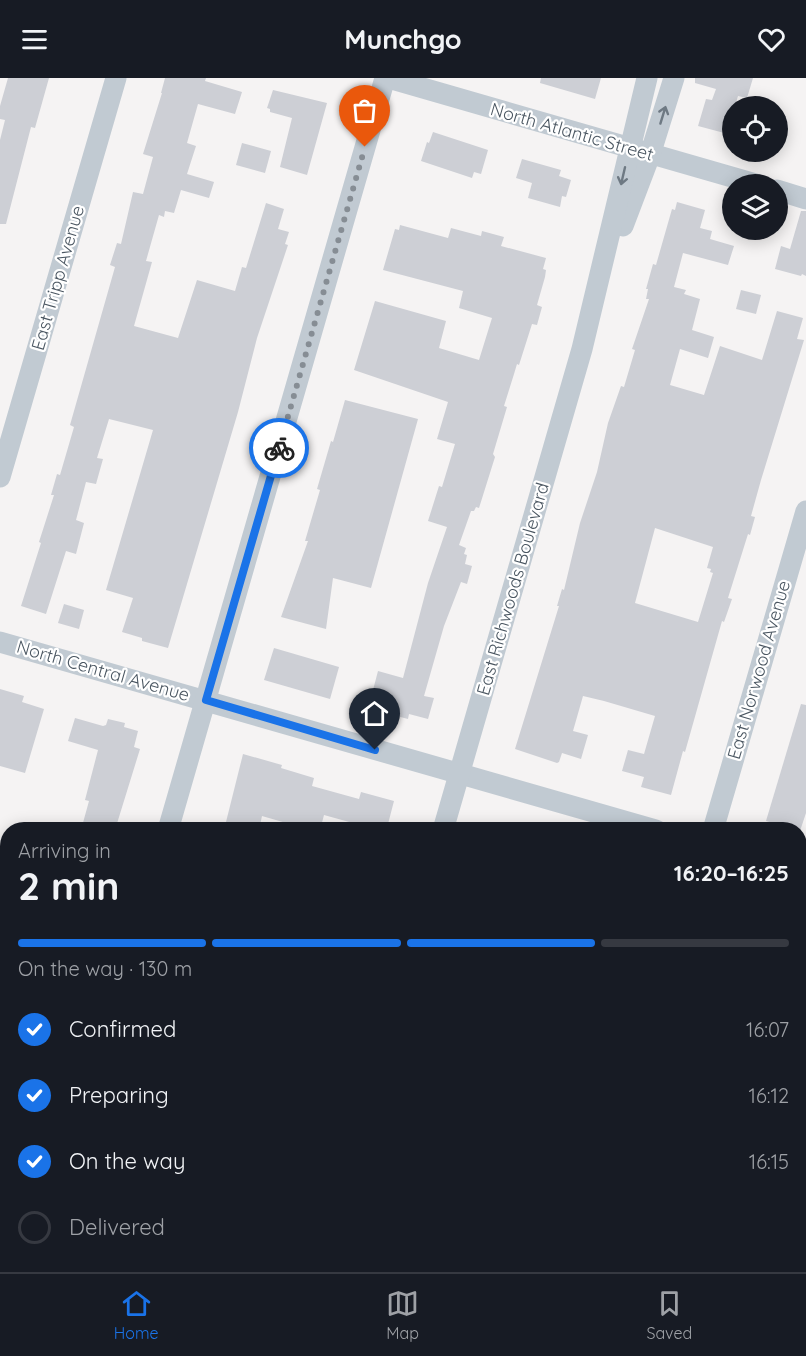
<!DOCTYPE html>
<meta charset="utf-8">
<style>
:root{--surface:#171b24;--page:#20242c;--text:#f1f3f6;--muted:#9ea1a6;--line:#363941;--accent:#1a73e8}
body{margin:0;font-family:Quicksand,sans-serif;background:var(--page);color:var(--text);height:100vh;display:flex;flex-direction:column;font-size:22px;white-space:nowrap}
*{box-sizing:border-box;margin:0}
p{font-size:20px;color:var(--muted)}
.icon{flex:none;width:33px;height:33px;fill:none;stroke:currentColor;stroke-width:2;stroke-linecap:round;stroke-linejoin:round}
.map{position:relative;flex:1;overflow:hidden}
.panel{position:absolute;left:0px;top:744px;width:807px;height:450px;display:flex;flex-direction:column;background:var(--surface);border-radius:24px 24px 0 0;box-shadow:0 3px 15px #0003}
.panel>*{flex:none}
.tools{position:absolute;left:722px;top:18px;display:grid;gap:12px}
.tools a{display:grid;place-items:center;width:66px;height:66px;border-radius:50%;background:var(--surface);box-shadow:0 3px 15px #0003;font-size:30px}
.pin{position:absolute;display:grid;place-items:center;width:51px;height:51px;color:#fff;margin:-62px -26px;border-radius:50% 50% 50% 0;rotate:-45deg;box-shadow:0 0 6px #0007}
.pin .icon{rotate:45deg}
.courier{position:absolute;display:grid;place-items:center;width:60px;height:60px;margin:-30px;border:4px solid #1a73e8;border-radius:50%;background:#fff;color:#222;box-shadow:0 2px 8px #0007}
.headline em{font-style:normal;font-weight:700}
.headline div{display:flex;flex-direction:column-reverse}
.headline{display:flex;align-items:center;justify-content:space-between;height:102px;padding:0 18px}
h1{font-size:39px;font-weight:700;line-height:45px}
.bar{display:grid;grid-template-columns:repeat(4,1fr);gap:9px 6px;align-content:center;height:72px;padding:0 18px}
.bar i{height:8px;border-radius:4px;background:var(--line)}
.bar .active{background:var(--accent)}
.bar p{grid-column:span 4}
ol{padding:0 18px;list-style:none}
li{display:flex;align-items:center;gap:18px;height:66px}
li p{margin-inline-start:auto}
li .icon{padding:6px;border-radius:50%;background:var(--accent);color:#fff;stroke-width:4}
li:last-child{color:var(--muted)}
li i{width:33px;height:33px;border:3px solid var(--line);border-radius:50%}
header{display:flex;justify-content:space-between;align-items:center;height:78px;padding:0 18px;background:var(--surface);font-size:27px;font-weight:700}
.tab-bar{display:flex;justify-content:space-around;align-items:center;height:84px;border-top:2px solid var(--line);background:var(--surface);font-size:16px;color:var(--muted)}
.tab-bar a{display:grid;justify-items:center;gap:3px}
.tab-bar .active{color:var(--accent)}
.map>svg:first-child{display:block}
.education{fill:#e6e4e5}
.building{fill:#cdcfd5;fill-rule:evenodd}
.lines{fill:none;stroke-linecap:round;stroke-linejoin:round}
.minor{stroke:#c1cad2;stroke-width:21}
.oneway{stroke:#6e7983}
.done{stroke:#868d94;stroke-width:6;stroke-dasharray:0 10.8}
.route{stroke:#1a73e8;stroke-width:8}
.labels{text-anchor:middle;stroke-width:4.5;stroke-linejoin:round;paint-order:stroke}
.street-label{font-size:18px;fill:#4a5661;stroke:#fff}
</style>
<header><svg class="icon" aria-label="menu" viewBox="0 0 24 24"><path d="M4 6h16M4 12h16M4 18h16"/></svg>Munchgo<svg class="icon" aria-label="heart" viewBox="0 0 24 24"><path d="M12 20l-8-8c-3-5 5-10 8-4 3-6 11-1 8 4z"/></svg></header>
<div class="map">
<svg width="806" height="1194" viewBox="0 0 806 1194">
<rect width="100%" height="100%" fill="#f5f3f3"/>
<!-- education -->
<path class="education" d="M68,1187L243,1186L272,1194H66Z"/>
<!-- building -->
<g class="building">
<path d="M8,0H49L35,50L31,49L6,146H0V62L5,42L0,41V28Z"/>
<path d="M165,0H206L205,3L242,14L235,36L198,26L187,65L196,68L187,96L214,104L209,120L181,112L174,135L165,133L164,139L159,137L146,183L152,184L134,248L178,260L197,202L235,213L242,189L246,190L266,125L284,131L278,151L289,154L285,166L288,167L257,260L238,334L168,570L142,563V560L122,554L133,520L106,512L153,352L109,341L97,380L103,381L96,406L86,404L76,442L84,445L76,476L66,473L46,536L21,528L41,465L39,464L54,417H51L57,396L60,397L74,349L70,347L115,189L110,187L117,165L121,166L133,114L143,116L153,79L143,76L162,15H161Z"/>
<path d="M541,0H601L595,21L540,5Z"/>
<path d="M695,0H753L747,20L738,18L735,28H732V40L728,56L698,48L706,21L712,22L716,11L695,5Z"/>
<path d="M273,12L327,25L307,97L280,89L292,40L270,34V31L267,30Z"/>
<path d="M433,54L488,72L481,96L474,94L472,100L421,83L427,64L429,65Z"/>
<path d="M242,65L271,73L265,95L236,87Z"/>
<path d="M522,81L561,92L559,98L571,102L566,119L562,118L560,129L528,120L532,105L516,100Z"/>
<path d="M677,124L705,132L700,150L712,153L710,161L734,168L728,187L683,175L674,209L686,212L684,216L700,221L692,252L714,259L708,280L680,271L670,307L704,317L720,268L762,282L777,233L803,240L797,261L804,262L761,402L751,438L755,439L750,457L748,456L728,520L732,521L724,544L722,543L685,674L683,673L671,717L641,709L644,699L622,693L628,672L644,676L655,638L604,623L583,618L573,653L588,657L581,681L562,675L559,684L557,685L515,671L559,528H557L562,511L564,512L580,445L597,394L608,345L621,308L624,309L635,272L632,271L649,221H646L648,211H646L653,186L656,187L672,131L675,132ZM655,450L713,469L707,490L711,491L710,494L713,495L698,544L635,525Z"/>
<path d="M801,133H806V198L802,196L801,198L775,191L781,168L790,171Z"/>
<path d="M400,147L448,160L451,150L481,158L482,153L504,159L501,168L546,180L543,191L546,192L545,199L537,227L542,229L537,247L532,246L519,287L517,286L514,296L504,328L507,329L493,376L495,379L479,430L476,429L474,433H471L459,467L466,470L464,476L467,477L465,486L472,488L467,506L461,504L444,548L424,618L434,620L428,641L409,636L408,641L389,636L393,618L373,612L378,593L403,600L428,505L447,449L428,443L439,408L442,409L455,366L437,361L448,324L354,292L375,223L446,243L439,270L479,282L492,240L459,230L463,213L383,192L395,151L399,152Z"/>
<path d="M741,212L761,217L756,236L736,231Z"/>
<path d="M345,322L418,341L371,510L333,500L326,551L281,539L308,463H305L320,412L317,411L331,363L333,364Z"/>
<path d="M64,526L84,532L79,551L58,545Z"/>
<path d="M274,570L339,589L330,621L264,602Z"/>
<path d="M0,611L24,618L22,624L44,631L25,695L0,688Z"/>
<path d="M801,626L806,627V735L800,753L766,743Z"/>
<path d="M75,640L103,648L106,647L108,641L125,645L124,649L138,653L134,669L140,671L115,752H81L89,723L85,722L98,672L68,663Z"/>
<path d="M243,676L282,687L281,690L314,700L312,708L359,721L361,714L394,723L388,746L385,752H378L324,737L320,752L301,747L300,749L262,738L259,752H224Z"/>
</g>
<g class="lines">
<!-- minor -->
<g class="minor">
<path d="M388,0L756,106"/>
<path d="M777,112L806,121"/>
<path d="M623,148L650,77L674,0"/>
<path d="M0,399L116,0"/>
<path d="M0,564L656,752"/>
<path d="M168,752L385,0"/>
<path d="M443,752L582,271L647,0"/>
<path d="M713,752L806,433"/>
<path d="M800,792L806,794"/>
<path d="M41,1194L44,1186"/>
<path d="M585,1194L588,1186"/>
</g>
</g>
<!-- one-way arrows -->
<defs><path id="oneway-shaft" d="M-6 0H5M1.5-3L5.5 0L1.5 3" fill="none" stroke-width="1.6" stroke-linecap="round" stroke-linejoin="round" transform="scale(1.5)"/></defs>
<g class="oneway">
<use href="#oneway-shaft" transform="translate(663 37) rotate(-73)"/>
<use href="#oneway-shaft" transform="translate(623 98) rotate(103)"/>
</g>
<g class="lines">
<!-- done -->
<path class="done" d="M279,370L365,69"/>
<!-- route -->
<path class="route" d="M279,370L206,622L375,672"/>
</g>
<g class="labels">
<!-- street labels -->
<g class="street-label">
<text transform="translate(572 54) rotate(16)" y="6">North Atlantic Street</text>
<text transform="translate(58 200) rotate(-74)" y="6">East Tripp Avenue</text>
<text transform="translate(513 511) rotate(-74)" y="6">East Richwoods Boulevard</text>
<text transform="translate(759 592) rotate(-74)" y="6">East Norwood Avenue</text>
<text transform="translate(103 593) rotate(16)" y="6">North Central Avenue</text>
</g>
</g>
</svg>
<div class="tools">
<a><svg class="icon" aria-label="locate" viewBox="0 0 24 24"><circle cx="12" cy="12" r="6"/><path d="M12 2v4M12 18v4M2 12h4M18 12h4"/></svg></a>
<a><svg class="icon" aria-label="layers" viewBox="0 0 24 24"><path d="M12 4l9 5-9 5-9-5zM3 14l9 5 9-5"/></svg></a>
</div>
<div class="pin" style="left:365px;top:69px;background:#ea580c"><svg class="icon" aria-label="bag" viewBox="0 0 24 24"><path d="M5 8h14l-1 12H6zM9 8a3 3 0 0 1 6 0"/></svg></div>
<div class="pin" style="left:375px;top:672px;background:#1f2937"><svg class="icon" aria-label="home" viewBox="0 0 24 24"><path d="M3 11l9-7 9 7M6 9v11h12V9"/></svg></div>
<div class="courier" style="left:279px;top:370px"><svg class="icon" aria-label="bike" viewBox="0 0 24 24"><circle cx="6" cy="16" r="4"/><circle cx="18" cy="16" r="4"/><path d="M6 16l4-8h5l3 8M10 8l3 8H6M13 5h3"/></svg></div>
<section class="panel">
<div class="headline"><div><h1>2 min</h1><p>Arriving in</p></div><em>16:20–16:25</em></div>
<div class="bar"><i class="active"></i><i class="active"></i><i class="active"></i><i></i><p>On the way · 130 m</p></div>
<ol>
<li><svg class="icon" aria-label="check" viewBox="0 0 24 24"><path d="M5 12l5 5 9-10"/></svg>Confirmed<p>16:07</p></li>
<li><svg class="icon" aria-label="check" viewBox="0 0 24 24"><path d="M5 12l5 5 9-10"/></svg>Preparing<p>16:12</p></li>
<li><svg class="icon" aria-label="check" viewBox="0 0 24 24"><path d="M5 12l5 5 9-10"/></svg>On the way<p>16:15</p></li>
<li><i></i>Delivered</li>
</ol>
</section>
</div>
<nav class="tab-bar">
<a class="active"><svg class="icon" aria-label="home" viewBox="0 0 24 24"><path d="M3 11l9-7 9 7M6 9v11h12V9"/></svg>Home</a>
<a><svg class="icon" aria-label="map" viewBox="0 0 24 24"><path d="M3 6l6-2 6 2 6-2v14l-6 2-6-2-6 2zM9 4v14M15 6v14"/></svg>Map</a>
<a><svg class="icon" aria-label="saved" viewBox="0 0 24 24"><path d="M7 4h10v16l-5-4-5 4z"/></svg>Saved</a>
</nav>
